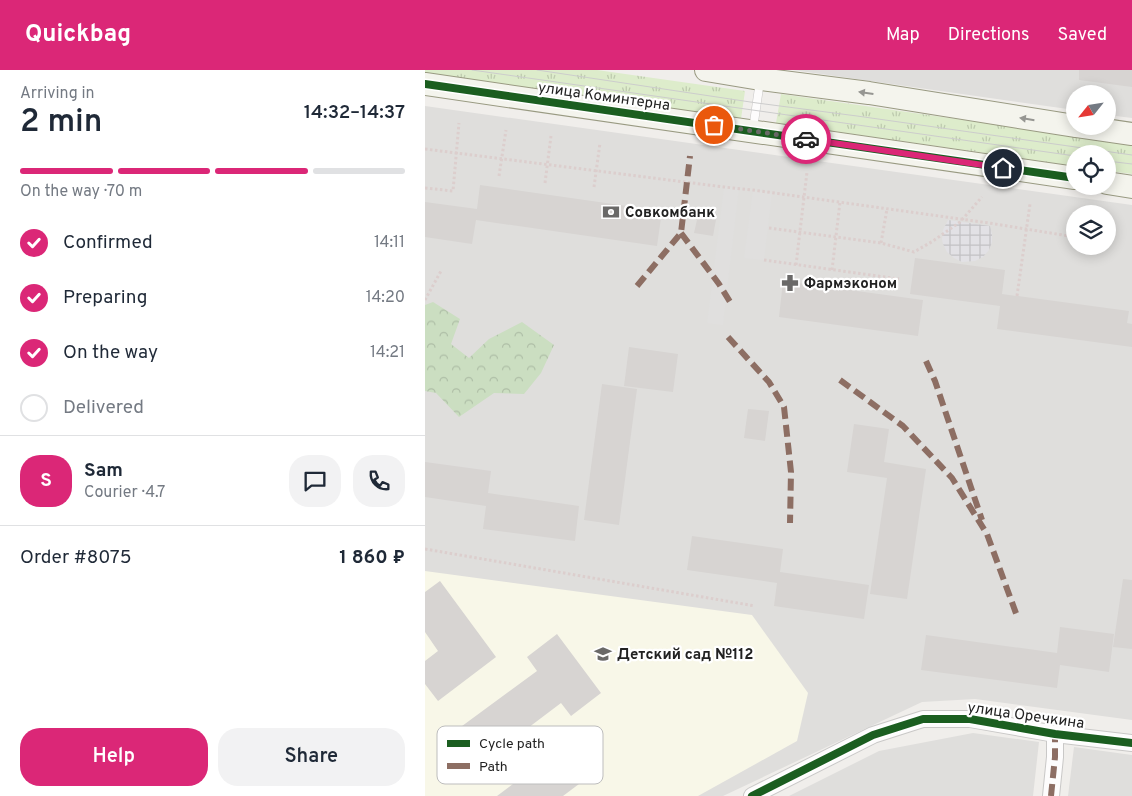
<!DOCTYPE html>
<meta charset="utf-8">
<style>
:root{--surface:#fff;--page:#f2f2f3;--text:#1f2937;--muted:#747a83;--line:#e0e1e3;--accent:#db2777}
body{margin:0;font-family:Overpass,sans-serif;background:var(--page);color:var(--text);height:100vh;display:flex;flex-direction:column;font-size:19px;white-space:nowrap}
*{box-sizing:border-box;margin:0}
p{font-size:16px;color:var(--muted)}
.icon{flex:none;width:28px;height:28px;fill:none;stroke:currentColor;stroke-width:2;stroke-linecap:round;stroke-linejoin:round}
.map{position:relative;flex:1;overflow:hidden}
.details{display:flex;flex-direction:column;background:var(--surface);width:425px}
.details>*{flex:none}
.needle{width:32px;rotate:240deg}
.buttons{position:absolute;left:641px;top:15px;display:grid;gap:10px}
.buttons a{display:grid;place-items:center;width:50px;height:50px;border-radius:50%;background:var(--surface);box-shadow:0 2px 12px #0003;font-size:25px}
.pin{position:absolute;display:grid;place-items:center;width:42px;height:42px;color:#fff;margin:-21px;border:2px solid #fff;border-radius:50%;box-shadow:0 1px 5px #0007}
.courier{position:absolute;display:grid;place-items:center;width:50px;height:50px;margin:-25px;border:4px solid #db2777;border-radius:50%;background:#fff;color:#222;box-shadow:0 1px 6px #0007}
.headline em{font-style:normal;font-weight:600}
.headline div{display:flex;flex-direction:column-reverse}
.headline{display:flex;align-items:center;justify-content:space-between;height:85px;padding:0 20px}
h1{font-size:32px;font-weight:600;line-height:38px}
.bar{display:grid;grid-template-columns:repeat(4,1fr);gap:8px 5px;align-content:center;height:60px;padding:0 20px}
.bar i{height:6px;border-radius:4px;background:var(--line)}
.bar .selected{background:var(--accent)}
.bar p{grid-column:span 4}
.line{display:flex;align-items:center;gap:12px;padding:0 20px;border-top:1px solid var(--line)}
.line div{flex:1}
.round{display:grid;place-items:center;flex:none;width:52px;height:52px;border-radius:20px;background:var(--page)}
ol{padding:0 20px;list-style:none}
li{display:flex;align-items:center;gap:15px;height:55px}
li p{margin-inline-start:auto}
li .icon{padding:5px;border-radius:50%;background:var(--accent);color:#fff;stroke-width:4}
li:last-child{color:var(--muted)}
li i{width:28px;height:28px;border:2px solid var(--line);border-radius:50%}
.button{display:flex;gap:10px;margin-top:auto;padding:10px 20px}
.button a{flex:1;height:58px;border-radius:20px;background:var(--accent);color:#fff;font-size:20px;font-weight:600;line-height:58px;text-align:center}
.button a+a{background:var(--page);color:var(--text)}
header{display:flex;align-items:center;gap:30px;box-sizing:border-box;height:70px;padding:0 25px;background:var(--accent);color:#fff}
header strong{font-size:24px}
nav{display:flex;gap:28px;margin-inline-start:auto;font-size:18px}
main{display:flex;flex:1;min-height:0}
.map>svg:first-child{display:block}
.residential{fill:#dfdedc;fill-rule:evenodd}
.education{fill:#f8f7e8}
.grass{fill:url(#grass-tufts)}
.forest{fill:url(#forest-crowns)}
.parking{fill:#e0dfde}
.plaza{fill:url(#plaza-grid)}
.building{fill:#d7d4d2}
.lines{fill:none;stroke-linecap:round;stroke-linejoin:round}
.lane-casing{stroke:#c9c8c7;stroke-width:9}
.street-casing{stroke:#c9c8c7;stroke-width:18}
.secondary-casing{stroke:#999a82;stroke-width:24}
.path{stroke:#dccecd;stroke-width:3;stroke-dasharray:2.5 2.5;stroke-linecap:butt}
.lane{stroke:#fdfcfc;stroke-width:8}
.street{stroke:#fdfcfc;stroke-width:16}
.secondary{stroke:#f4f4ed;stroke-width:22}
.tram{stroke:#ccc;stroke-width:1}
.quiet{stroke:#8d6e63;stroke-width:6;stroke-dasharray:12 6;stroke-linecap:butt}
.cycleway-casing{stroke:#fff;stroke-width:11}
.cycleway{stroke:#1b5e20;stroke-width:8}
.oneway{fill:#969692}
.done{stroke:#6a6968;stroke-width:5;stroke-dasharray:0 9}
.route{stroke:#db2777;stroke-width:6}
.labels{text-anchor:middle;stroke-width:4.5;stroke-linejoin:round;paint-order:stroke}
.street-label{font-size:15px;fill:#222;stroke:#fff}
.poi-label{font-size:15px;font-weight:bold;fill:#222;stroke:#fff;text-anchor:start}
.key{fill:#fff;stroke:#bdbdbd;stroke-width:1}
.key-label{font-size:14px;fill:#222}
</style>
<header>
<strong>Quickbag</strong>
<nav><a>Map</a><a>Directions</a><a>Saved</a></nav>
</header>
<main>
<section class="details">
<div class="headline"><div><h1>2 min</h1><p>Arriving in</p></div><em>14:32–14:37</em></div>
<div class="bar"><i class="selected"></i><i class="selected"></i><i class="selected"></i><i></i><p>On the way · 70 m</p></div>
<ol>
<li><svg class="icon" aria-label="check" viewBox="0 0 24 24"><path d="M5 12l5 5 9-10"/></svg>Confirmed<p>14:11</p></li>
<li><svg class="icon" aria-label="check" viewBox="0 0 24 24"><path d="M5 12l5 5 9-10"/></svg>Preparing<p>14:20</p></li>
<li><svg class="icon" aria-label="check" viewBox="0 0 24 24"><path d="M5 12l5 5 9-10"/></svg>On the way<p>14:21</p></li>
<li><i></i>Delivered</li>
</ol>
<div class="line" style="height:90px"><b class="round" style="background:var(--accent);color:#fff">S</b><div><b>Sam</b><p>Courier · 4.7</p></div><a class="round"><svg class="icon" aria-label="chat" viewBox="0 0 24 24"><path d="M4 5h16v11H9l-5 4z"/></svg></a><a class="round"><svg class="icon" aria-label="phone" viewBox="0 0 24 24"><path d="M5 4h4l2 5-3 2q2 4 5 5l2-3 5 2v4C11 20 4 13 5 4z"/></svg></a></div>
<div class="line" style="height:65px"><div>Order #8075</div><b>1 860 ₽</b></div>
<div class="button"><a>Help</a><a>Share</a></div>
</section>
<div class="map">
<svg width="707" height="726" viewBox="0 0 707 726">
<defs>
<pattern id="grass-tufts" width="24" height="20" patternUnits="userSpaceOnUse" patternTransform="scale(1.25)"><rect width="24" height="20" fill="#ddeccb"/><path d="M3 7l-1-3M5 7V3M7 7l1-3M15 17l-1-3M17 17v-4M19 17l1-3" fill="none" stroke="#bdcaae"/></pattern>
<pattern id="forest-crowns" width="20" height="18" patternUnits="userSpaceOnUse" patternTransform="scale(1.25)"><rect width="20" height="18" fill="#cbdec1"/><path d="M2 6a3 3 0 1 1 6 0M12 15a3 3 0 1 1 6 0" fill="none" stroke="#aebea6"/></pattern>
<pattern id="plaza-grid" width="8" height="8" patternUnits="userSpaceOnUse" patternTransform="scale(1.25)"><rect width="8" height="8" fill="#e2e1e5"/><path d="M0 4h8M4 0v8" fill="none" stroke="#c2c1c4"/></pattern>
</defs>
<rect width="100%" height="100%" fill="#f0eeeb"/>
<!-- residential -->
<g class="residential">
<path d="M368,0H707V48L683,45L682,24H650V40Z"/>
<path d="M0,36L707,135V650L550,629L497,632L298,726H0ZM650,144H682V176H650Z"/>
<path d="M548,663L614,672L608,726H364L454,681Z"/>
<path d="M649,677L707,685V726H643Z"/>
</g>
<!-- education -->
<path class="education" d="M0,501L327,545L383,623L372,671L273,726H0Z"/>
<!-- grass -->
<g class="grass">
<path d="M0,0H172L320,21L316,49L0,4Z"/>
<path d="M356,24L707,74V104L683,101L682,84H650V96L351,53Z"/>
</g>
<!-- forest -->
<path class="forest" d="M8,232L35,249L26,274L44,288L64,269L97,252L129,275L116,303L99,324L69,323L34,347L11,323L0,321V235Z"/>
<!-- parking -->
<g class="parking">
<path d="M299,117L314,118L298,255L282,253Z"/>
<path d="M328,120L347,123L339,190L319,188Z"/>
</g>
<!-- plaza -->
<path class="plaza" d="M523,150L565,156L567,164V172L564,180L558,187L550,191L537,192L529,188L522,182L518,174L517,169L518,160Z"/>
<!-- building -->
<g class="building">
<path d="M654,0H707V17L654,10Z"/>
<path d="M55,115L237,141L232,176L51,150L47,174L0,167V132L52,139Z"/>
<path d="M274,141L292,144L288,166L269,163Z"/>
<path d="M490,188L580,200L577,224L704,241L702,253L707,254V277L572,259L575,236L485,224Z"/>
<path d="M358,211L498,230L493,266L354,247Z"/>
<path d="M204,277L253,284L248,322L199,316Z"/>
<path d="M177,314L212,319L194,455L159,450Z"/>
<path d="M323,339L344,341L340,371L319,368Z"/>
<path d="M429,354L464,359L459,392L501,399L482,529L445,524L462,408L422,402Z"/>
<path d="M0,392L66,401L63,423L154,436L150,471L58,459L61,436L0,427Z"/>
<path d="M267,466L358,479L355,502L444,515L439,549L349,536L352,513L262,500Z"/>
<path d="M698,509L707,510V579L688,577Z"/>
<path d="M15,511L71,587L13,631L0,614V591L13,581L0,562V522Z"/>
<path d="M635,557L689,564L684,602L635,595L632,618L496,600L501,565L632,583Z"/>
<path d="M132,564L176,623L146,646L136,633L58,692L33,659L112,601L102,587Z"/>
<path d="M138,676L162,708L138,726H72Z"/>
</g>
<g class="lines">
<!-- lane casing -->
<g class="lane-casing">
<path id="lane" d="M328,59L335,11"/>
</g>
<!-- street casing -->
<g class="street-casing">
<g id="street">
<path d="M327,726L448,665L498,649H545L630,664L707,673"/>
<path d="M626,726L630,687V664"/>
</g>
</g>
<!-- secondary casing -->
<g class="secondary-casing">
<g id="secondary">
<path d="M281,0L335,9L444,23L650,56"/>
<path d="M0,14L650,108"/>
<path d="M652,56L707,64"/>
<path d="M682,113L707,117"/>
</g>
</g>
<!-- path -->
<g class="path">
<path d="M0,79L299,117L328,120L564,153L650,167"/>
<path d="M74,106L81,60"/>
<path d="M120,113L126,66"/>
<path d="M169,117L175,73"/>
<path d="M0,118L28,121L34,53"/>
<path d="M658,144V141"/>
<path d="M344,158L456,173L489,182L508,171L535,152L557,127"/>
<path d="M456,173L462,139"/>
<path d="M339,190L474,209"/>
<path d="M371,195L382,102"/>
<path d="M407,200L415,132"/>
<path d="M592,226L605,134"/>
<path d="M0,230L16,201"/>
<path d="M0,479L330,536"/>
</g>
<!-- lane -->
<use href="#lane" class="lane"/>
<!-- street -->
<use href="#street" class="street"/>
<!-- secondary -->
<use href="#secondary" class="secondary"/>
<!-- tram -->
<g class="tram">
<path d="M47,0L650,86"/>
<path d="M112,0L332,33L432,46L707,85"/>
<path d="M682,91L707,94"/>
</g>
<!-- quiet -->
<g class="quiet">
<path d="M256,163L294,214L307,235"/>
<path d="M212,216L256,163L265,86"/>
<path d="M303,267L344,312L359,337L366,402L365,453"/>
<path d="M501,291L510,311L557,450"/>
<path d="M415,310L478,356L527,408L562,464L592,546"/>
<path d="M626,726L630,687V664"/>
</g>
<!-- cycleway casing -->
<g class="cycleway-casing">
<g id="cycleway">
<path d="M0,14L650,108"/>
<path d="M327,726L448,665L498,649H545L630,664L707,673"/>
</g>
</g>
<!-- cycleway -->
<use href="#cycleway" class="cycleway"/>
</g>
<!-- one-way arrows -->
<defs><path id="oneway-solid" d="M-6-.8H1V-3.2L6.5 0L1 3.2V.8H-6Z" transform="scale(1.25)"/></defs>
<g class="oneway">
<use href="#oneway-solid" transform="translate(441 23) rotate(-172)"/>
<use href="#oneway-solid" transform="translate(602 49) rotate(-171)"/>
</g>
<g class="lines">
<!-- done -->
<path class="done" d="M289,55L381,69"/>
<!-- route -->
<path class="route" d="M381,69L578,98"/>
</g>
<!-- icons -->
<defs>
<g id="bank-bare" transform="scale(1.35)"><path d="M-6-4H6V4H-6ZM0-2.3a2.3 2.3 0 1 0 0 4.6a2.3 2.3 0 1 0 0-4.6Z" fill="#6a6968" stroke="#fff" stroke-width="2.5" paint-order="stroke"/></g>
<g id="pharmacy-bare" transform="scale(1.35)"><path d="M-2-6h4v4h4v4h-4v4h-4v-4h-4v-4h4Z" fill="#6a6968" stroke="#fff" stroke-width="2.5" paint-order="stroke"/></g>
<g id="school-bare" transform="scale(1.35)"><path d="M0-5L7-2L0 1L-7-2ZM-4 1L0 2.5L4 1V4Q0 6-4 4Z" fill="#6a6968" stroke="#fff" stroke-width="2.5" paint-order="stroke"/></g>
</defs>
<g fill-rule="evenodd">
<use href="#bank-bare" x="186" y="142"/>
<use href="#pharmacy-bare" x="365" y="213"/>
<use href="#school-bare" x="178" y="584"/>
</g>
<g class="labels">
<!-- street labels -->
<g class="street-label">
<text transform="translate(179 26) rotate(8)" y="5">улица Коминтерна</text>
<text transform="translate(601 645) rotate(8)" y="5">улица Оречкина</text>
</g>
<!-- poi labels -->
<g class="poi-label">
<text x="200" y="147">Совкомбанк</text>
<text x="379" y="218">Фармэконом</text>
<text x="192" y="589">Детский сад №112</text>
</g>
</g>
<!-- legend -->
<rect x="12" y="656" width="166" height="58" rx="8" class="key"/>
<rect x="22" y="670" width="23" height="7" fill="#1b5e20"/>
<rect x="22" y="693" width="23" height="6" fill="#8d6e63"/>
<g class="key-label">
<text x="54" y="678">Cycle path</text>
<text x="54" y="701">Path</text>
</g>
</svg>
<div class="buttons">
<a><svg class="needle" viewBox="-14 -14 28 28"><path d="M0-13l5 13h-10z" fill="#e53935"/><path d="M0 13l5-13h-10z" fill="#747a83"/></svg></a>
<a><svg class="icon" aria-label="locate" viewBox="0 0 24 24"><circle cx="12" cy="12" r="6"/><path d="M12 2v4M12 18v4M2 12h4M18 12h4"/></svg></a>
<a><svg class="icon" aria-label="layers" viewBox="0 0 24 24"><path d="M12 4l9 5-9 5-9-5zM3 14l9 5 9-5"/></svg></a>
</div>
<div class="pin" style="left:289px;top:55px;background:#ea580c"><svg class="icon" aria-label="bag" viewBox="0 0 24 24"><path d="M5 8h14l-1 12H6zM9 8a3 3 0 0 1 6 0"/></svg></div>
<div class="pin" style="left:578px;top:98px;background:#1f2937"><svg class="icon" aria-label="home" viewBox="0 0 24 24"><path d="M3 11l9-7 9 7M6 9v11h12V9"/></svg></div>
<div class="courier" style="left:381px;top:69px"><svg class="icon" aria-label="car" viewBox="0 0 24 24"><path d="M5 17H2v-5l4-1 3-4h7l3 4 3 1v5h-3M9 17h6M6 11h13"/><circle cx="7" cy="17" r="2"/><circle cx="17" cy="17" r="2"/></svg></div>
</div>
</main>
